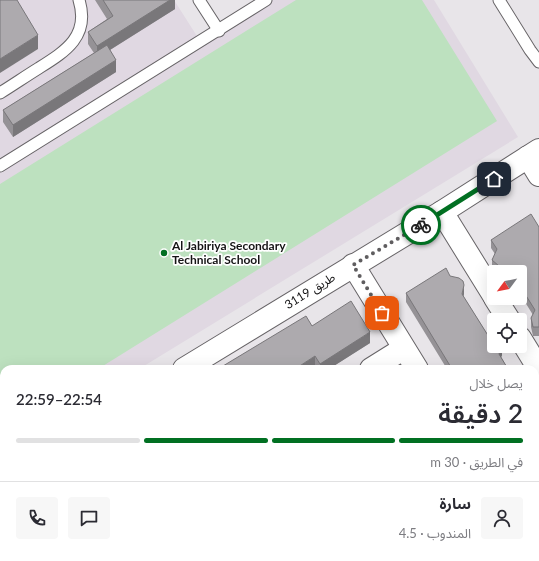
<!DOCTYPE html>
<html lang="ar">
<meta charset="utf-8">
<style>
:root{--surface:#fff;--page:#f7f7f7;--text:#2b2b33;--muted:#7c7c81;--line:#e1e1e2;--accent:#017022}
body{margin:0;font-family:Lato,"Noto Sans Arabic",sans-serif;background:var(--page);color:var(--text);direction:rtl;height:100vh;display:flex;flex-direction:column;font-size:15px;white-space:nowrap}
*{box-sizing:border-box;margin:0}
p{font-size:13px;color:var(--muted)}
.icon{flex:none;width:22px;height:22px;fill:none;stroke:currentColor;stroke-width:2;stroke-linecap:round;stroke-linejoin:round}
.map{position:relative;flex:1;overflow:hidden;direction:ltr}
.drawer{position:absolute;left:0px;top:365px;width:539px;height:196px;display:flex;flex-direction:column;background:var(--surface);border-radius:12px 12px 0 0;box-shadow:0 4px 16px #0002;direction:rtl}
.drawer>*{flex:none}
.needle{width:26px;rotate:238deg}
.buttons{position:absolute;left:487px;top:265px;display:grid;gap:8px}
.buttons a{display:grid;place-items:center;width:40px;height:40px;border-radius:4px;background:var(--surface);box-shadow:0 4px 16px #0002;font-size:20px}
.pin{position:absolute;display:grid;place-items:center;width:34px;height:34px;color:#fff;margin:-17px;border-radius:8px;box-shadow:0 2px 6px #0006}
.courier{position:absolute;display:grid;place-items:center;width:40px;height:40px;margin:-20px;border:3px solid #017022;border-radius:50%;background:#fff;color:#222;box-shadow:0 1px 5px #0007}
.head em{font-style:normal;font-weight:600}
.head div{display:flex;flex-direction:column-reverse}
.head{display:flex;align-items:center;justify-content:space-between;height:68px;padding:0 16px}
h1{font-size:26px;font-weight:600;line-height:30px}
.bar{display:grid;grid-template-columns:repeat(4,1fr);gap:6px 4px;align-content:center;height:48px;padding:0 16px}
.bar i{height:5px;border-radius:3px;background:var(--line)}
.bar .selected{background:var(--accent)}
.bar p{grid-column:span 4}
.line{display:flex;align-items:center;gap:10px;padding:0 16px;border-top:1px solid var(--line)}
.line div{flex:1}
.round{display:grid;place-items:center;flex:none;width:42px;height:42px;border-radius:4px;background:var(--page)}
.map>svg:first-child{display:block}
.built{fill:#e0d8e2}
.park{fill:url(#park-tufts)}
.pitch{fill:#bde1bf}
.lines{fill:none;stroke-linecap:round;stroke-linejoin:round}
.service-casing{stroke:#676467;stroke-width:13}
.minor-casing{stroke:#676467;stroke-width:24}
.service{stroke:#fff;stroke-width:11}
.minor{stroke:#fff;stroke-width:22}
.wall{fill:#959296}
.shaded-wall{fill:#79777a}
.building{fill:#adaaae;stroke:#79777a}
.done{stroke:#5f5d5f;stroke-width:4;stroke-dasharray:0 7.2}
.route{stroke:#017022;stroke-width:5}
.poi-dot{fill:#017022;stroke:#fff;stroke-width:1.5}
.labels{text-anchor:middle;stroke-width:3.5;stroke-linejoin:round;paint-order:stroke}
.poi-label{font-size:12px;font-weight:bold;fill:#151415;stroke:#fff;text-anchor:start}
.street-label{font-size:12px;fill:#151415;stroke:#fff}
</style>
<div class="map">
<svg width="539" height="561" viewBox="0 0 539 561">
<defs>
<pattern id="park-tufts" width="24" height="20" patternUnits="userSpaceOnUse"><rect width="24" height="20" fill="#bde1bf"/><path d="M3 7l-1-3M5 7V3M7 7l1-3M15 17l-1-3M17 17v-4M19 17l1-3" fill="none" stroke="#a2c0a3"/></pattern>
</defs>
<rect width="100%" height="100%" fill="#e8e5e9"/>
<!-- built -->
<path class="built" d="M0,0H174L202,44L272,0H434L518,137L139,369H4V452L0,454Z"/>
<!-- park -->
<path class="park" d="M535,481L539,487V541L535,535Z"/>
<!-- pitch -->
<path class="pitch" d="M296,0H422L497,121L98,369H4V428L0,430V184Z"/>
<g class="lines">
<!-- service casing -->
<g class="service-casing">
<g id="service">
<path d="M199,0L219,31"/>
<path d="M499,0L530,50L539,62"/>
<path d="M0,93C13,85 26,76 39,68C66,51 90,36 79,0"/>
<path d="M0,166L266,0"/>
</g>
</g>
<!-- minor casing -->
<g class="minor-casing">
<g id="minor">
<path d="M528,157L539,175"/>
<path d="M442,212L494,296"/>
<path d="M353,265L417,369"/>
<path d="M495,298L509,320"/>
<path d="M520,338L539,369"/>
<path d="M184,369L442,212L539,150"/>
<path d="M371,369L403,349"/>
<path d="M0,482L4,480"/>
<path d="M535,555L539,561"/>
<path d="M260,557L262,561"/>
<path d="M236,561L243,557"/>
</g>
</g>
<!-- service -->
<use href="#service" class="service"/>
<!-- minor -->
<use href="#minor" class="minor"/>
</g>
<!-- wall -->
<g class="wall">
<path d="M95,0H175V9L110,50L116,72L13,137L3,122V110L94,53L88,44V32L107,19Z"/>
<path d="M539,227V336H533L531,327V318L533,315L520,294V272H495L492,269V260L495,254L491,248V240Z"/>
<path d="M406,293L464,294L463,296L489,337L502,355L501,357L508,369H447L406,302Z"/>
<path d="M312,326L370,343L329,369H316L315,367Z"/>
<path d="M539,462V482L537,479V463Z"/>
</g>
<!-- shaded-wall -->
<g class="shaded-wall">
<path d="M170,0H175V9L97,58V46Z"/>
<path d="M38,35V49L0,73V59Z"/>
<path d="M116,60V72L13,137V125Z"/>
<path d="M464,285V294L462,302V294Z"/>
<path d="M370,332V343L329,369H320V364Z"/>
<path d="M502,346V355L499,363V354Z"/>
<path d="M315,356V367L312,369H295Z"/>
<path d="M539,409V418L537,425V416Z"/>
<path d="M539,429V438L535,440V432Z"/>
<path d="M164,557H182L176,561H158Z"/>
</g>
<!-- building -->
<g class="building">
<path d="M0,0H17L38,35L0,59Z"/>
<path d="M103,0H170L97,46L88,32L113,16Z"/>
<path d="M107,45L116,60L13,125L3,110Z"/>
<path d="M531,214L539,227V327H533L531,318L535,310L520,286V272H512L508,266H499L492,260L497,249L491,240Z"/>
<path d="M446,268L450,276L459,278L463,281L464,285L462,294L489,337L494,338V346H502L499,354L508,369H452L406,293Z"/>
<path d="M351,301L370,332L320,364L315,356L295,369H218L306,316L312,326Z"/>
<path d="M535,400L538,402L539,404V409L537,416L539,420V429L535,432Z"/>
<path d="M0,506L4,512V557H164L158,561H0V541L1,540L0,539Z"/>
<path d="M297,557H388L391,561H298L296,558Z"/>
</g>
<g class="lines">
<!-- done -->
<path class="done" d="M382,313L353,265L421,225"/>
<!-- route -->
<path class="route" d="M421,225L494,179"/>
</g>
<!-- markers -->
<circle class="poi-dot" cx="164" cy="253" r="4"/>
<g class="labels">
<!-- poi labels -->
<g class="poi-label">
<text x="172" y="250">Al Jabiriya Secondary<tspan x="172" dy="14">Technical School</tspan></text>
</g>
<!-- street labels -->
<g class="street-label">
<text transform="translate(310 291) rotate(-32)" y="4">طريق 3119</text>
</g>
</g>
</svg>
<div class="buttons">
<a><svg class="needle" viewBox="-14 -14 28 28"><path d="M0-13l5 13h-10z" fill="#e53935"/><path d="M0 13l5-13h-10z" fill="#7c7c81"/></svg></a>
<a><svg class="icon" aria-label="locate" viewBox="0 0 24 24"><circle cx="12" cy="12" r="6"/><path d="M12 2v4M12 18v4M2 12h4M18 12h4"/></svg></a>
</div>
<div class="pin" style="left:382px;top:313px;background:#ea580c"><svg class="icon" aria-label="bag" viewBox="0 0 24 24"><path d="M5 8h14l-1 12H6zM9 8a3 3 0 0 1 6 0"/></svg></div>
<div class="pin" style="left:494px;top:179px;background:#1f2937"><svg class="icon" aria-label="home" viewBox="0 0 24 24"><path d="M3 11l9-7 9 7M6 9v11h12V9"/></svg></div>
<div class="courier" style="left:421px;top:225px"><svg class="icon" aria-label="bike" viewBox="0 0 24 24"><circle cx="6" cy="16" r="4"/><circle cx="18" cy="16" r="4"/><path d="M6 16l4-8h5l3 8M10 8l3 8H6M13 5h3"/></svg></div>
<section class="drawer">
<div class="head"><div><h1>2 دقيقة</h1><p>يصل خلال</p></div><em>22:54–22:59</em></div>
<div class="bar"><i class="selected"></i><i class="selected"></i><i class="selected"></i><i></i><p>في الطريق · 30 m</p></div>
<div class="line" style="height:72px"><a class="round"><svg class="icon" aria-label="person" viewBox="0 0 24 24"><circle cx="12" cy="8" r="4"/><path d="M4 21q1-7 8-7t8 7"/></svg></a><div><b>سارة</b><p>المندوب · 4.5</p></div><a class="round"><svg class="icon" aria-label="chat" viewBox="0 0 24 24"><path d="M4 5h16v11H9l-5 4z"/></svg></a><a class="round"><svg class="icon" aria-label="phone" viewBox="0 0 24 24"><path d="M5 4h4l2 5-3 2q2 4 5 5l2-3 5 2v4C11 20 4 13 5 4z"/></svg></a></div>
</section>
</div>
